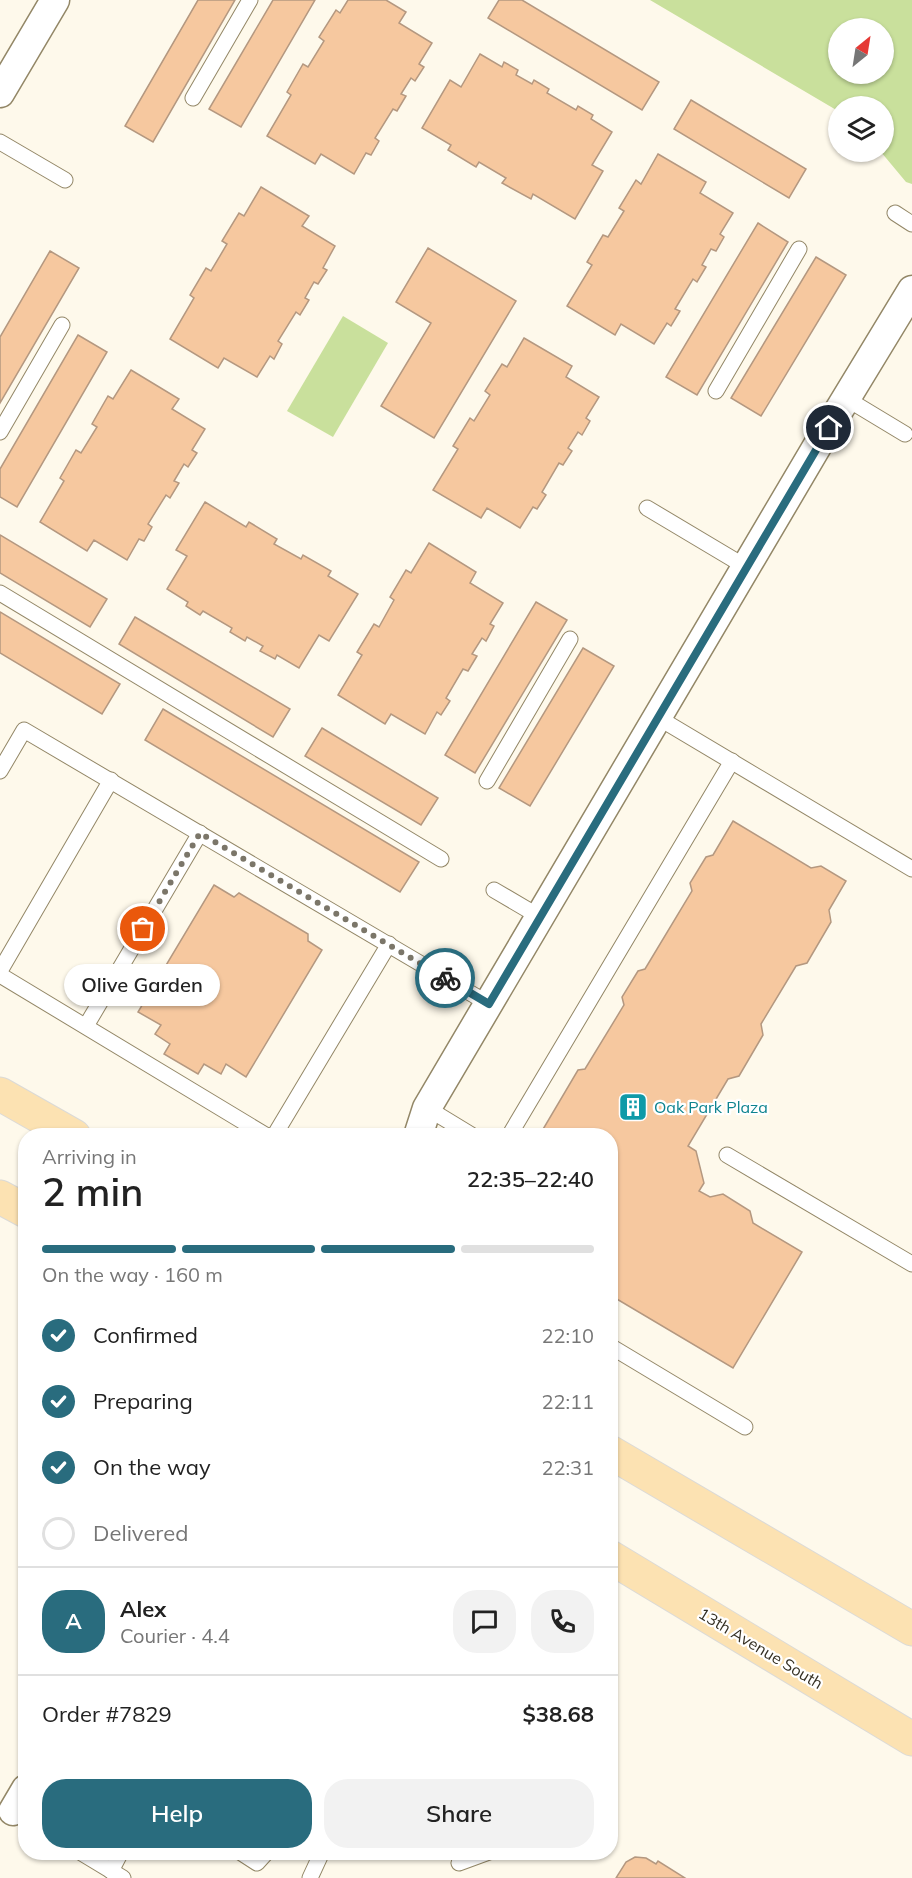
<!DOCTYPE html>
<meta charset="utf-8">
<style>
:root{--surface:#fff;--page:#f2f2f2;--text:#222;--muted:#767676;--line:#e0e0e0;--accent:#296c7e}
body{margin:0;font-family:Mulish,sans-serif;background:var(--page);color:var(--text);height:100vh;display:flex;flex-direction:column;font-size:22px;white-space:nowrap}
*{box-sizing:border-box;margin:0}
p{font-size:20px;color:var(--muted)}
.icon{flex:none;width:33px;height:33px;fill:none;stroke:currentColor;stroke-width:2;stroke-linecap:round;stroke-linejoin:round}
.map{position:relative;flex:1;overflow:hidden}
.drawer{position:absolute;left:18px;top:1128px;width:600px;height:732px;display:flex;flex-direction:column;background:var(--surface);border-radius:24px;box-shadow:0 2px 4px #0004}
.drawer>*{flex:none}
.needle{width:39px;rotate:30deg}
.fabs{position:absolute;left:828px;top:18px;display:grid;gap:12px}
.fabs a{display:grid;place-items:center;width:66px;height:66px;border-radius:50%;background:var(--surface);box-shadow:0 2px 4px #0004;font-size:30px}
.pin{position:absolute;display:grid;place-items:center;width:51px;height:51px;color:#fff;margin:-26px;border:3px solid #fff;border-radius:50%;box-shadow:0 2px 6px #0007}
.courier{position:absolute;display:grid;place-items:center;width:60px;height:60px;margin:-30px;border:4px solid #296c7e;border-radius:50%;background:#fff;color:#222;box-shadow:0 2px 8px #0007}
.bubble{position:absolute;height:42px;border-radius:21px;background:var(--surface);box-shadow:0 2px 4px #0004;font-size:20px;font-weight:600;line-height:42px;text-align:center}
.headline em{font-style:normal;font-weight:600}
.headline div{display:flex;flex-direction:column-reverse}
.headline{display:flex;align-items:center;justify-content:space-between;height:102px;padding:0 24px}
h1{font-size:39px;font-weight:600;line-height:45px}
.bar{display:grid;grid-template-columns:repeat(4,1fr);gap:9px 6px;align-content:center;height:72px;padding:0 24px}
.bar i{height:8px;border-radius:4px;background:var(--line)}
.bar .active{background:var(--accent)}
.bar p{grid-column:span 4}
.line{display:flex;align-items:center;gap:15px;padding:0 24px;border-top:2px solid var(--line)}
.line div{flex:1}
.round{display:grid;place-items:center;flex:none;width:63px;height:63px;border-radius:24px;background:var(--page)}
ol{padding:0 24px;list-style:none}
li{display:flex;align-items:center;gap:18px;height:66px}
li p{margin-inline-start:auto}
li .icon{padding:6px;border-radius:50%;background:var(--accent);color:#fff;stroke-width:4}
li:last-child{color:var(--muted)}
li i{width:33px;height:33px;border:3px solid var(--line);border-radius:50%}
.action{display:flex;gap:12px;margin-top:auto;padding:12px 24px}
.action a{flex:1;height:69px;border-radius:24px;background:var(--accent);color:#fff;font-size:24px;font-weight:600;line-height:69px;text-align:center}
.action a+a{background:var(--page);color:var(--text)}
.map>svg:first-child{display:block}
.green{fill:#c9e09c;fill-rule:evenodd}
.building{fill:#f6c89f;stroke:#b49880;stroke-width:1.5}
.lines{fill:none;stroke-linecap:round;stroke-linejoin:round}
.service-casing{stroke:#938767;stroke-width:17}
.minor-casing{stroke:#938767;stroke-width:31}
.primary-casing{stroke:#dbdad7;stroke-width:35}
.service{stroke:#fff;stroke-width:15}
.minor{stroke:#fff;stroke-width:28}
.primary{stroke:#fce2b2;stroke-width:33}
.done{stroke:#7b7669;stroke-width:6;stroke-dasharray:0 10.8}
.route{stroke:#296c7e;stroke-width:8}
.labels{text-anchor:middle;stroke-width:4.5;stroke-linejoin:round;paint-order:stroke}
.culture-label{font-size:16px;fill:#0d838f;stroke:#fff;text-anchor:start}
.street-label{font-size:16px;fill:#353023;stroke:#fff}
</style>
<div class="map">
<svg width="912" height="1878" viewBox="0 0 912 1878">
<rect width="100%" height="100%" fill="#fef9eb"/>
<!-- green -->
<g class="green">
<path d="M650,0H912V184L906,182L881,152H884V106H838V111ZM838,28H884V74H838Z"/>
<path d="M343,316L388,343L333,437L287,411Z"/>
</g>
<!-- building -->
<g class="building">
<path d="M198,0H235L153,142L125,126Z"/>
<path d="M273,0H315L241,127L209,109Z"/>
<path d="M348,0H386L406,12L399,23L432,43L419,64L424,67L415,81L411,78L401,94L406,96L397,111L393,109L375,138L379,141L371,155L366,153L354,174L321,154L315,164L267,136L291,95L287,92L303,64L308,67L324,41L319,37L336,10L340,13Z"/>
<path d="M499,0H522L659,82L642,110L488,18Z"/>
<path d="M480,54L502,67L504,62L518,70L516,75L532,84L534,80L549,89L547,93L576,110L578,106L593,115L591,119L612,132L592,165L603,171L575,219L533,194L531,199L502,183L506,178L479,162L476,167L448,150L451,145L422,128L450,80L461,87Z"/>
<path d="M691,100L806,169L789,198L674,129Z"/>
<path d="M658,154L706,182L700,193L733,213L720,234L724,237L716,251L711,249L702,265L706,267L697,282L693,279L675,309L680,311L671,326L667,323L654,344L621,324L615,335L567,306L592,265L587,262L603,235L608,237L624,211L619,208L636,180L641,184Z"/>
<path d="M261,187L309,216L302,226L335,246L323,268L327,270L318,284L314,282L305,298L309,300L300,315L296,312L278,341L282,344L274,359L270,356L257,377L224,358L218,368L170,339L194,298L190,295L206,268L211,271L227,244L222,241L239,213L244,216Z"/>
<path d="M758,223L788,242L697,395L666,377Z"/>
<path d="M428,248L516,301L434,438L381,406L431,323L396,302Z"/>
<path d="M50,251L79,268L0,403V337Z"/>
<path d="M816,257L846,275L761,416L731,398Z"/>
<path d="M78,335L107,352L17,507L0,497V469Z"/>
<path d="M524,338L572,366L566,377L599,397L586,418L590,421L582,435L578,432L568,448L572,451L563,465L559,463L542,492L546,495L537,509L533,507L520,528L487,508L481,518L433,490L458,449L453,446L470,418L474,421L490,395L485,391L502,364L507,367Z"/>
<path d="M131,370L179,399L172,409L205,429L192,450L197,453L188,467L184,464L174,481L179,483L170,498L166,495L148,524L152,527L144,541L139,539L127,560L94,540L87,551L40,522L64,481L60,478L76,450L81,453L97,427L92,424L108,396L113,399Z"/>
<path d="M205,502L246,527L249,522L277,539L274,544L301,559L303,555L331,571L328,576L358,594L329,641L319,635L299,668L277,655L275,659L260,651L263,646L247,637L245,641L230,632L232,628L203,611L200,615L186,606L188,602L167,589L187,556L176,550Z"/>
<path d="M0,535L107,599L90,627L0,573Z"/>
<path d="M429,543L476,572L470,583L503,603L490,624L494,626L486,641L482,638L472,654L477,656L468,671L463,669L446,698L450,701L441,715L437,712L425,734L391,714L385,724L338,695L362,655L357,652L374,624L379,627L394,600L390,597L406,570L411,573Z"/>
<path d="M536,602L567,620L475,773L445,755Z"/>
<path d="M0,612L120,684L102,714L0,653Z"/>
<path d="M135,617L290,709L273,737L119,644Z"/>
<path d="M583,648L614,666L530,806L499,788Z"/>
<path d="M163,709L419,862L400,892L145,740Z"/>
<path d="M322,728L438,798L421,825L305,756Z"/>
<path d="M733,821L811,868L821,866L846,881L829,910L831,922L807,963L796,966L761,1024L763,1035L739,1076L728,1079L688,1146L696,1151L704,1183L699,1191L710,1197L723,1194L750,1211L753,1223L802,1252L733,1368L610,1295V1136H539L578,1070L585,1069L624,1005L622,997L638,971L645,969L692,891L690,883L706,857L713,855Z"/>
<path d="M214,885L234,897L239,893L308,934V941L322,950L246,1077L226,1064L221,1074L204,1064L198,1074L164,1054L170,1044L155,1034L161,1025L138,1012Z"/>
<path d="M635,1857L646,1858L656,1864L658,1861L685,1878H616L626,1862Z"/>
</g>
<g class="lines">
<!-- service casing -->
<g class="service-casing">
<g id="service">
<path d="M193,98L250,0"/>
<path d="M0,142L65,180"/>
<path d="M895,213L912,224"/>
<path d="M716,391L799,249"/>
<path d="M847,399L905,434"/>
<path d="M0,432L62,325"/>
<path d="M647,508L746,567"/>
<path d="M0,593L441,859"/>
<path d="M657,717L912,869"/>
<path d="M0,771L24,730L489,1004"/>
<path d="M487,781L570,639"/>
<path d="M494,890L540,917"/>
<path d="M0,971L111,780"/>
<path d="M0,975L267,1136"/>
<path d="M86,1026L200,833"/>
<path d="M427,1108L473,1136"/>
<path d="M274,1136L389,944"/>
<path d="M509,1136L732,761"/>
<path d="M727,1155L912,1264"/>
<path d="M610,1346L745,1427"/>
<path d="M80,1852L123,1878"/>
<path d="M240,1852L257,1863L267,1852"/>
<path d="M459,1863L489,1852"/>
<path d="M111,1871L121,1852"/>
<path d="M310,1878L322,1852"/>
</g>
</g>
<!-- minor casing -->
<g class="minor-casing">
<g id="minor">
<path d="M0,93L55,0"/>
<path d="M418,1136L427,1108L819,443L912,290"/>
<path d="M13,1811L26,1789"/>
</g>
</g>
<!-- primary casing -->
<g class="primary-casing">
<g id="primary">
<path d="M0,1094L74,1136"/>
<path d="M0,1197L26,1211"/>
<path d="M610,1452L912,1629"/>
<path d="M610,1557L912,1739"/>
</g>
</g>
<!-- service -->
<use href="#service" class="service"/>
<!-- minor -->
<use href="#minor" class="minor"/>
<!-- primary -->
<use href="#primary" class="primary"/>
</g>
<g class="lines">
<!-- done -->
<path class="done" d="M143,929L200,833L445,978"/>
<!-- route -->
<path class="route" d="M445,978L489,1004L829,428"/>
</g>
<!-- icons -->
<defs>
<g id="building-square" transform="scale(1.5)"><rect x="-9" y="-9" width="18" height="18" rx="4" fill="#0f9aa8" stroke="#fff"/><path d="M-4-6H4V6H1V3H-1V6H-4ZM-2.5-4.3h1.7v1.8h-1.7ZM.8-4.3h1.7v1.8H.8ZM-2.5-1h1.7V.8h-1.7ZM.8-1h1.7V.8H.8Z" fill="#fff"/></g>
</defs>
<g fill-rule="evenodd">
<use href="#building-square" x="633" y="1107"/>
</g>
<g class="labels">
<!-- culture labels -->
<g class="culture-label">
<text x="654" y="1113">Oak Park Plaza</text>
</g>
<!-- street labels -->
<g class="street-label">
<text transform="translate(761 1648) rotate(31)" y="6">13th Avenue South</text>
</g>
</g>
</svg>
<div class="fabs">
<a><svg class="needle" viewBox="-14 -14 28 28"><path d="M0-13l5 13h-10z" fill="#e53935"/><path d="M0 13l5-13h-10z" fill="#767676"/></svg></a>
<a><svg class="icon" aria-label="layers" viewBox="0 0 24 24"><path d="M12 4l9 5-9 5-9-5zM3 14l9 5 9-5"/></svg></a>
</div>
<div class="pin" style="left:143px;top:929px;background:#ea580c"><svg class="icon" aria-label="bag" viewBox="0 0 24 24"><path d="M5 8h14l-1 12H6zM9 8a3 3 0 0 1 6 0"/></svg></div>
<div class="pin" style="left:829px;top:428px;background:#1f2937"><svg class="icon" aria-label="home" viewBox="0 0 24 24"><path d="M3 11l9-7 9 7M6 9v11h12V9"/></svg></div>
<div class="courier" style="left:445px;top:978px"><svg class="icon" aria-label="bike" viewBox="0 0 24 24"><circle cx="6" cy="16" r="4"/><circle cx="18" cy="16" r="4"/><path d="M6 16l4-8h5l3 8M10 8l3 8H6M13 5h3"/></svg></div>
<div class="bubble" style="left:64px;top:964px;width:156px">Olive Garden</div>
<section class="drawer">
<div class="headline"><div><h1>2 min</h1><p>Arriving in</p></div><em>22:35–22:40</em></div>
<div class="bar"><i class="active"></i><i class="active"></i><i class="active"></i><i></i><p>On the way · 160 m</p></div>
<ol>
<li><svg class="icon" aria-label="check" viewBox="0 0 24 24"><path d="M5 12l5 5 9-10"/></svg>Confirmed<p>22:10</p></li>
<li><svg class="icon" aria-label="check" viewBox="0 0 24 24"><path d="M5 12l5 5 9-10"/></svg>Preparing<p>22:11</p></li>
<li><svg class="icon" aria-label="check" viewBox="0 0 24 24"><path d="M5 12l5 5 9-10"/></svg>On the way<p>22:31</p></li>
<li><i></i>Delivered</li>
</ol>
<div class="line" style="height:108px"><b class="round" style="background:var(--accent);color:#fff">A</b><div><b>Alex</b><p>Courier · 4.4</p></div><a class="round"><svg class="icon" aria-label="chat" viewBox="0 0 24 24"><path d="M4 5h16v11H9l-5 4z"/></svg></a><a class="round"><svg class="icon" aria-label="phone" viewBox="0 0 24 24"><path d="M5 4h4l2 5-3 2q2 4 5 5l2-3 5 2v4C11 20 4 13 5 4z"/></svg></a></div>
<div class="line" style="height:78px"><div>Order #7829</div><b>$38.68</b></div>
<div class="action"><a>Help</a><a>Share</a></div>
</section>
</div>
